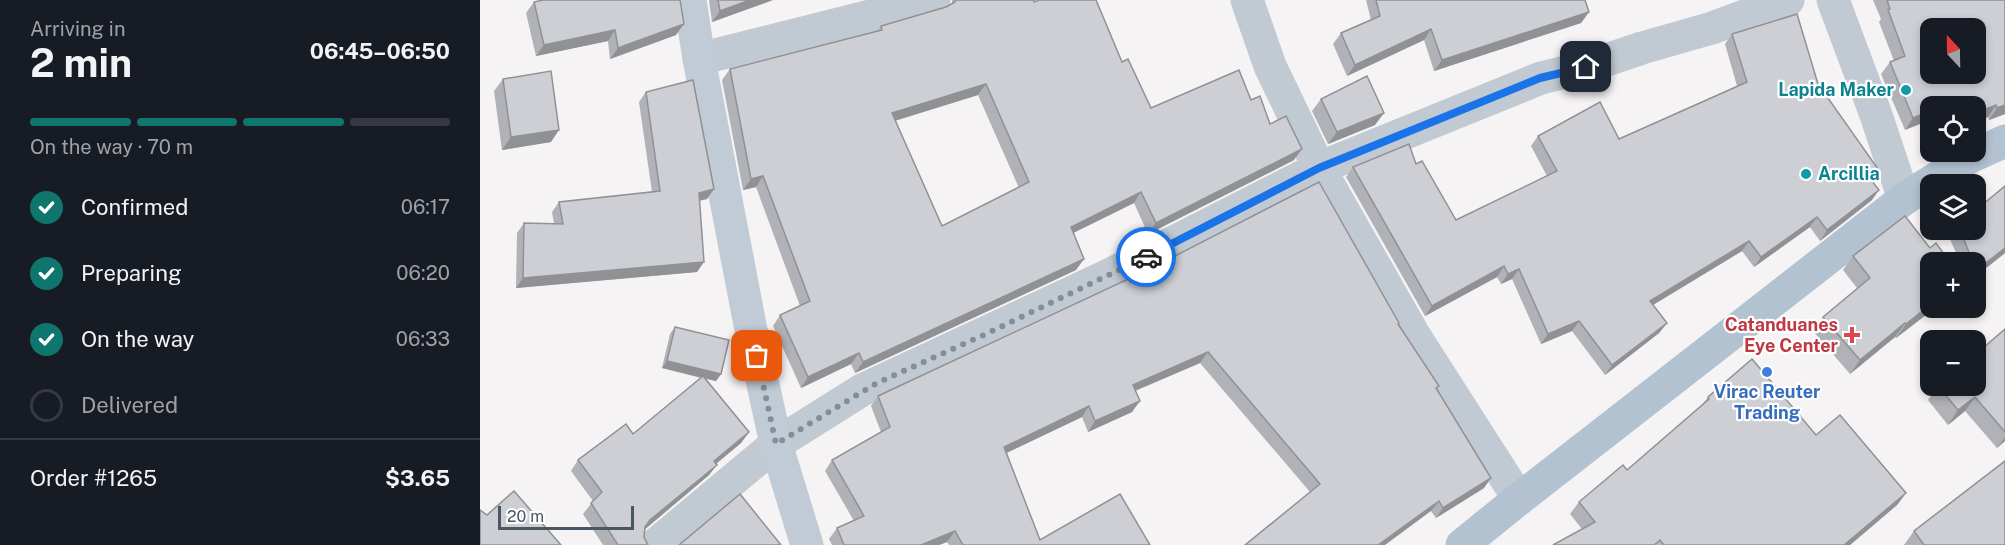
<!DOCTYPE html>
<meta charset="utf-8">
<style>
:root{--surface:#171b24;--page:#242831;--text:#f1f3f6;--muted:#9ea1a6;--line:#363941;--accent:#0f766e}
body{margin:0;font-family:"Public Sans",sans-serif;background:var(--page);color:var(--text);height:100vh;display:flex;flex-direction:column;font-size:22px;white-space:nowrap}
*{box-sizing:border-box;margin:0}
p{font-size:20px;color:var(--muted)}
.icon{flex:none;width:33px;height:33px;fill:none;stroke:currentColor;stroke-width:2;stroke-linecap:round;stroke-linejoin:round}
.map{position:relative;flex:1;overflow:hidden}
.side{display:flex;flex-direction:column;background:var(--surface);width:480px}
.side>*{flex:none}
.needle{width:39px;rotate:338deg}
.controls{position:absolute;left:1440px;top:18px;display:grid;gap:12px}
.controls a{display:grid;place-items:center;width:66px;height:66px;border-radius:12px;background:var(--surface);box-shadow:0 3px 9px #0003;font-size:30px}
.scale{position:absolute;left:18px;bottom:15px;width:136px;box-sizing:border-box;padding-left:6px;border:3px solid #4a5661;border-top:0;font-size:16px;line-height:21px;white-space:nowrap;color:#4a5661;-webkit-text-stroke:4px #fff;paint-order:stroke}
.pin{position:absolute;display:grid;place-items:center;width:51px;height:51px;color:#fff;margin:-26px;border-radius:12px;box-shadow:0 3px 9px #0006}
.courier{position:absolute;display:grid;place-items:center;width:60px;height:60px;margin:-30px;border:4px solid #1a73e8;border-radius:50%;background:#fff;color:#222;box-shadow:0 2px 8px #0007}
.head em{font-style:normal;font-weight:700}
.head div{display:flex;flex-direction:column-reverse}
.head{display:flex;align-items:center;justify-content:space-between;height:102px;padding:0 30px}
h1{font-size:39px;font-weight:700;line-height:45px}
.bar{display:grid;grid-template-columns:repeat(4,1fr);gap:9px 6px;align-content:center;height:72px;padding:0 30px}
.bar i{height:8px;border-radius:4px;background:var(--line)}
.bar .current{background:var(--accent)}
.bar p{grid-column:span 4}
.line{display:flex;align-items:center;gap:15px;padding:0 30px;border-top:2px solid var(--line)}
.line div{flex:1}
ol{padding:0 30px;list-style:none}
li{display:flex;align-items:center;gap:18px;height:66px}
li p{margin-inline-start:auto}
li .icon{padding:6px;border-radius:50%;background:var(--accent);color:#fff;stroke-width:4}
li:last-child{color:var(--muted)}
li i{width:33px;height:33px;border:3px solid var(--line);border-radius:50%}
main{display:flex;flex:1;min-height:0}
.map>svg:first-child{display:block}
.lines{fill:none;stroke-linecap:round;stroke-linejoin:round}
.street{stroke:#c1cad2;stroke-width:33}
.secondary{stroke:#c1cbd6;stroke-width:33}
.primary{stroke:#b3c2d1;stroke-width:33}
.wall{fill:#b0b2b7;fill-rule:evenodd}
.shaded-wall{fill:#909195}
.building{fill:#cdcfd5;stroke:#909195;stroke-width:1.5;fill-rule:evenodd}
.done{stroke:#868d94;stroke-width:6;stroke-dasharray:0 10.8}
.route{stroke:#1a73e8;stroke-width:8}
.culture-dot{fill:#0f9aa8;stroke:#fff;stroke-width:2}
.health-dot{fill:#e0444e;stroke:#fff;stroke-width:2}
.shop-dot{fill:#3f7fe0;stroke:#fff;stroke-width:2}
.labels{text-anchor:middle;stroke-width:4.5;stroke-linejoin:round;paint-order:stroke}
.culture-label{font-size:18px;font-weight:bold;fill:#0d838f;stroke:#fff;text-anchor:end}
.health-label{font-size:18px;font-weight:bold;fill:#be3a42;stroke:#fff;text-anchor:end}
.shop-label{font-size:18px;font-weight:bold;fill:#366cbe;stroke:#fff}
</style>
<main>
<section class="side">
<div class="head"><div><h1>2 min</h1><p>Arriving in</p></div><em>06:45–06:50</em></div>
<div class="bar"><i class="current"></i><i class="current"></i><i class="current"></i><i></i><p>On the way · 70 m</p></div>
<ol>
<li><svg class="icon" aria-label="check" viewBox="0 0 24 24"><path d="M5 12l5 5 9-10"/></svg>Confirmed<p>06:17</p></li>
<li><svg class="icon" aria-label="check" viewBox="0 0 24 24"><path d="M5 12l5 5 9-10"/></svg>Preparing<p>06:20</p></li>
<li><svg class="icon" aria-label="check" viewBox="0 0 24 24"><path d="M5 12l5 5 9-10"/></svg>On the way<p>06:33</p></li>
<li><i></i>Delivered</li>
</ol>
<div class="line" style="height:78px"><div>Order #1265</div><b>$3.65</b></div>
</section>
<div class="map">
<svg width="1525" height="545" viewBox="0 0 1525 545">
<rect width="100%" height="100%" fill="#f5f3f3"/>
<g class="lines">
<!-- street -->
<g class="street">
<path d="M767,0L790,66L839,168L934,335L1039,499"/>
<path d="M1353,0L1396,115L1424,199"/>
<path d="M219,59L454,0"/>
<path d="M175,545L296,444L382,390L627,276L839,168L1061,78L1106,67L1162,48L1232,28L1308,0"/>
</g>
<!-- secondary -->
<path class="secondary" d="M210,0L219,59L270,325L296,444L327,545"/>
<!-- primary -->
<path class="primary" d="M982,545L1039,499L1424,199L1490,157L1525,141"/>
</g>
<!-- wall -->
<g class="wall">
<path d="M229,0H293L232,22Z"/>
<path d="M472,0H554V2L642,62L671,108L771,100L790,124L814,160L668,234L654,203L593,233L596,270L375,373L371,364L321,388L293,326L300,315L320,306L276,187L263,190L242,80L250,69L397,31L401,26L466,7L472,4ZM498,95L539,188L462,226L415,121Z"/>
<path d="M886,0H1105L1109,12L1101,23L954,71L944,40L867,76L853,44L861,33L891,20Z"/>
<path d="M1393,0H1525V114L1509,120L1508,117L1496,122V106H1450L1425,130L1401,74L1410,62L1414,61L1399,22L1401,19Z"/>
<path d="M54,2L196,35L130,59L128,41L56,56L46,13Z"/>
<path d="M1252,34L1338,84L1391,180L1392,200L1340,241L1330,227L1274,267L1262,251L1173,305L1187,323L1179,333L1125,375L1092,331L1061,344L1032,279L1021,284L1017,277L945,316L866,177L873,167L936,164L976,220L1067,176L1051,146L1058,136L1139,139L1257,86L1245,44Z"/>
<path d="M23,79L71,142L22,150L14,91Z"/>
<path d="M166,92L234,189L227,199L219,201L217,272L36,288L37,233L44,223H74L72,212L79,202L172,192L159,102Z"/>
<path d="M841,99L895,125L848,144L832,111Z"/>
<path d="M1475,230H1496L1525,253L1496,276V262H1480L1469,237Z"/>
<path d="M1373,256L1450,308H1455L1416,338L1415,337L1370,374L1333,331L1343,317L1377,288L1363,270Z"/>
<path d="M691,258L919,323L918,325L959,386L957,389L1004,488L956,518L951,511L830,492L720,363L655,391L652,412L608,432L602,417L526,453L560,540L670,545H469L467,542L459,545H352L349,539L357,528L374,521L345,471L352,460L401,432L391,406L398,396L689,261Z"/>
<path d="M195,327L241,374L236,381L226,379L269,432L261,443L236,464L229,475L165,529L164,537L168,545H123L103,514L113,501L91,471L98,460L153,434L221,378L182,368L190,334Z"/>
<path d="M1525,329V441L1517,448L1485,411L1468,425L1448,400L1458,386Z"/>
<path d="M1228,397L1336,435L1426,493L1417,505L1370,545H1073L1102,529L1090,514L1099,502L1147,470L1222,405Z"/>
<path d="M1434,531L1525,545H1424Z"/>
</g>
<!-- shaded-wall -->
<g class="shaded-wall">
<path d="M270,0H293L232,22L240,11Z"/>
<path d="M1109,12L1101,23L954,71L962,60Z"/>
<path d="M204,24L196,35L130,59L138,48Z"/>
<path d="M951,29L944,40L867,76L875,65Z"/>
<path d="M135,30L128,41L56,56L64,45Z"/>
<path d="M506,84L498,95L404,124L412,113Z"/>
<path d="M1516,105L1508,117L1496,122V113Z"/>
<path d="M1525,105V114L1509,120L1517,108Z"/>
<path d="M1450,111V120L1425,130L1433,118Z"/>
<path d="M904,113L895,125L848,144L857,132Z"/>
<path d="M79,130L71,142L22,150L31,137Z"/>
<path d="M822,149L814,160L668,234L676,223Z"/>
<path d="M1398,169L1391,179L1381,186L1388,176Z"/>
<path d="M283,176L276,187L263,190L271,179Z"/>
<path d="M234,189L227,199L212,202L219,193Z"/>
<path d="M1399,190L1392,200L1340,241L1347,230Z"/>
<path d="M661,192L654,203L583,238L591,227Z"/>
<path d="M1337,217L1330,227L1274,267L1281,257Z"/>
<path d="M1269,241L1262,251L1163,311L1170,301Z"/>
<path d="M1525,248V253L1496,276V272L1497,270Z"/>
<path d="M604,259L596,270L375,373L383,362Z"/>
<path d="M224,262L217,272L36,288L43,278Z"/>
<path d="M1024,266L1017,277L945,316L952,306Z"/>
<path d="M1039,269L1032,279L1021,284L1028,274Z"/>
<path d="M1450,305V308H1455L1416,338L1426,324Z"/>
<path d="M1099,321L1092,331L1061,344L1068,334Z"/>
<path d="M1187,323L1179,333L1125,375L1132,365Z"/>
<path d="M1425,323L1415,337L1370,374L1380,360Z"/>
<path d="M728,352L720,363L645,395L653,385Z"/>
<path d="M379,353L371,364L321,388L328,377Z"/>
<path d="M187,361L241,374L236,381L182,368Z"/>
<path d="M1495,397L1485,411L1468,425L1478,410Z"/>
<path d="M660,401L652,412L608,432L615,421Z"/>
<path d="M609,406L602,417L516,458L524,447Z"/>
<path d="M269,432L261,443L226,472L234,461Z"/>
<path d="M1525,437V441L1517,448Z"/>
<path d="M237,465L229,475L163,531L170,520Z"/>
<path d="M1011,478L1004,488L956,518L963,508Z"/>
<path d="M1426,493L1417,505L1370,545H1364Z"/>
<path d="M959,501L951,511L905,545H898Z"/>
<path d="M475,531L467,542L459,545H441Z"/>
</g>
<!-- building -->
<g class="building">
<path d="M63,0H200L204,24L138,48L135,30L64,45L54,2Z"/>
<path d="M238,0H270L240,11Z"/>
<path d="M476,0H554V2L559,0H616L642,62L648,59L671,108L759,70L771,100L780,96L790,124L806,116L822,149L676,223L661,192L591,227L604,259L383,362L379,353L328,377L300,315L330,301L283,176L271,179L250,69L402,30L401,26L466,7L475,2ZM506,84L549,182L462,226L412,113Z"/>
<path d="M896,0H1105L1109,12L962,60L951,29L875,65L861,33L900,16Z"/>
<path d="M1407,0H1525V105L1517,108L1516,105L1496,113V106H1472L1470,103L1462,106H1450V111L1433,118L1410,62L1425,56L1408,10L1410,9ZM1450,28H1496V74H1450Z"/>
<path d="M1317,14L1338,84L1398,169L1388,176L1399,190L1347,230L1337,217L1281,257L1269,241L1170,301L1187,323L1132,365L1099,321L1068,334L1039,269L1028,274L1024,266L952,306L873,167L929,144L936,164L942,161L976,220L1077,171L1058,136L1120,102L1139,139L1267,82L1252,34Z"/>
<path d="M71,71L79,130L31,137L23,79Z"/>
<path d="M887,76L904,113L857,132L841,99Z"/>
<path d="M213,80L234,189L219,193L224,262L43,278L44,223L83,224L79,202L180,191L166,92Z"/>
<path d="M839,182L919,323L918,324L959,386L956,388L1011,478L963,508L959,501L898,545H765L840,484L728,352L653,385L660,401L615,421L609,406L524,447L560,540L640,494L670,545H483L475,531L441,545H364L357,528L384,516L352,460L410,427L398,396L691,259V258Z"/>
<path d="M1525,186V248L1497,270L1496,262H1493L1480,230H1496V210Z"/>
<path d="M1425,216L1450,248L1456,243L1470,262H1450V305L1426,324L1425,323L1380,360L1343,317L1390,278L1373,256Z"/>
<path d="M195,327L249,340L241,374L187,361Z"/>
<path d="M1525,329V432L1495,397L1478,410L1458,386H1496V354Z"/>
<path d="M1272,359L1336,435L1360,415L1426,493L1364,545H1184L1180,540L1174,545H1073L1115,522L1099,502L1143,465L1147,470L1229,399L1228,397Z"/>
<path d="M223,376L269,432L234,461L237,465L170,520L165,527L164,537L168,545H138L111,503L122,492L98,460L146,424L153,434Z"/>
<path d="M1525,461V545H1444L1434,531Z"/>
<path d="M34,491L81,545H0V510L7,515Z"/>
<path d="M260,494L301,545H199Z"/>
</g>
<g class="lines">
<!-- done -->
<path class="done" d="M277,356L296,444L397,383L506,334L666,257"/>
<!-- route -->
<path class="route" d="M666,257L839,168L1060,78L1106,67"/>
</g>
<!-- markers -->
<g class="culture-dot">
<circle cx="1426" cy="90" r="6"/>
<circle cx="1326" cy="174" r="6"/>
</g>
<path class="health-dot" d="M1369 326h6v6h6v6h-6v6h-6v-6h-6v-6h6z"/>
<circle class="shop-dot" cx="1287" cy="372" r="6"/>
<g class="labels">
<!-- culture labels -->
<g class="culture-label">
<text x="1414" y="96">Lapida Maker</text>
<text x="1338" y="180" text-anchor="start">Arcillia</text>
</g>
<!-- health labels -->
<g class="health-label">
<text x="1358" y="331">Catanduanes<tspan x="1358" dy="21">Eye Center</tspan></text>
</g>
<!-- shop labels -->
<g class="shop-label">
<text x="1287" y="398">Virac Reuter<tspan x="1287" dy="21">Trading</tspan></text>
</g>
</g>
</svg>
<div class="controls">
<a><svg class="needle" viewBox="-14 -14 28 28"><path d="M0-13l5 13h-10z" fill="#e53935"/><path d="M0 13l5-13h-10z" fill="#9ea1a6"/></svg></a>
<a><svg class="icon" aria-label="locate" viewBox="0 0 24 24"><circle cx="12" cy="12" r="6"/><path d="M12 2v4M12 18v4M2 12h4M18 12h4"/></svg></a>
<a><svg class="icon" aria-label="layers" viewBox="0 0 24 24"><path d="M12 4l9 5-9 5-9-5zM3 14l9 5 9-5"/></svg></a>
<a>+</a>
<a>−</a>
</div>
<div class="scale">20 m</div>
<div class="pin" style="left:277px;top:356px;background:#ea580c"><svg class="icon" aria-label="bag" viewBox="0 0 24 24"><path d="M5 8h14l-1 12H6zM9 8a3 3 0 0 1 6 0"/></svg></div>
<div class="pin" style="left:1106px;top:67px;background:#1f2937"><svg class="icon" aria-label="home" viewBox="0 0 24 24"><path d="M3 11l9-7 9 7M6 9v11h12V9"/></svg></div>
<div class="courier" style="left:666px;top:257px"><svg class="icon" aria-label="car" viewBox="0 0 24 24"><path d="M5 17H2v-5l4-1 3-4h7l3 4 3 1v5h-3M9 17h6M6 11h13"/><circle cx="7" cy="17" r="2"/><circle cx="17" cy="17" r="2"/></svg></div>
</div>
</main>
